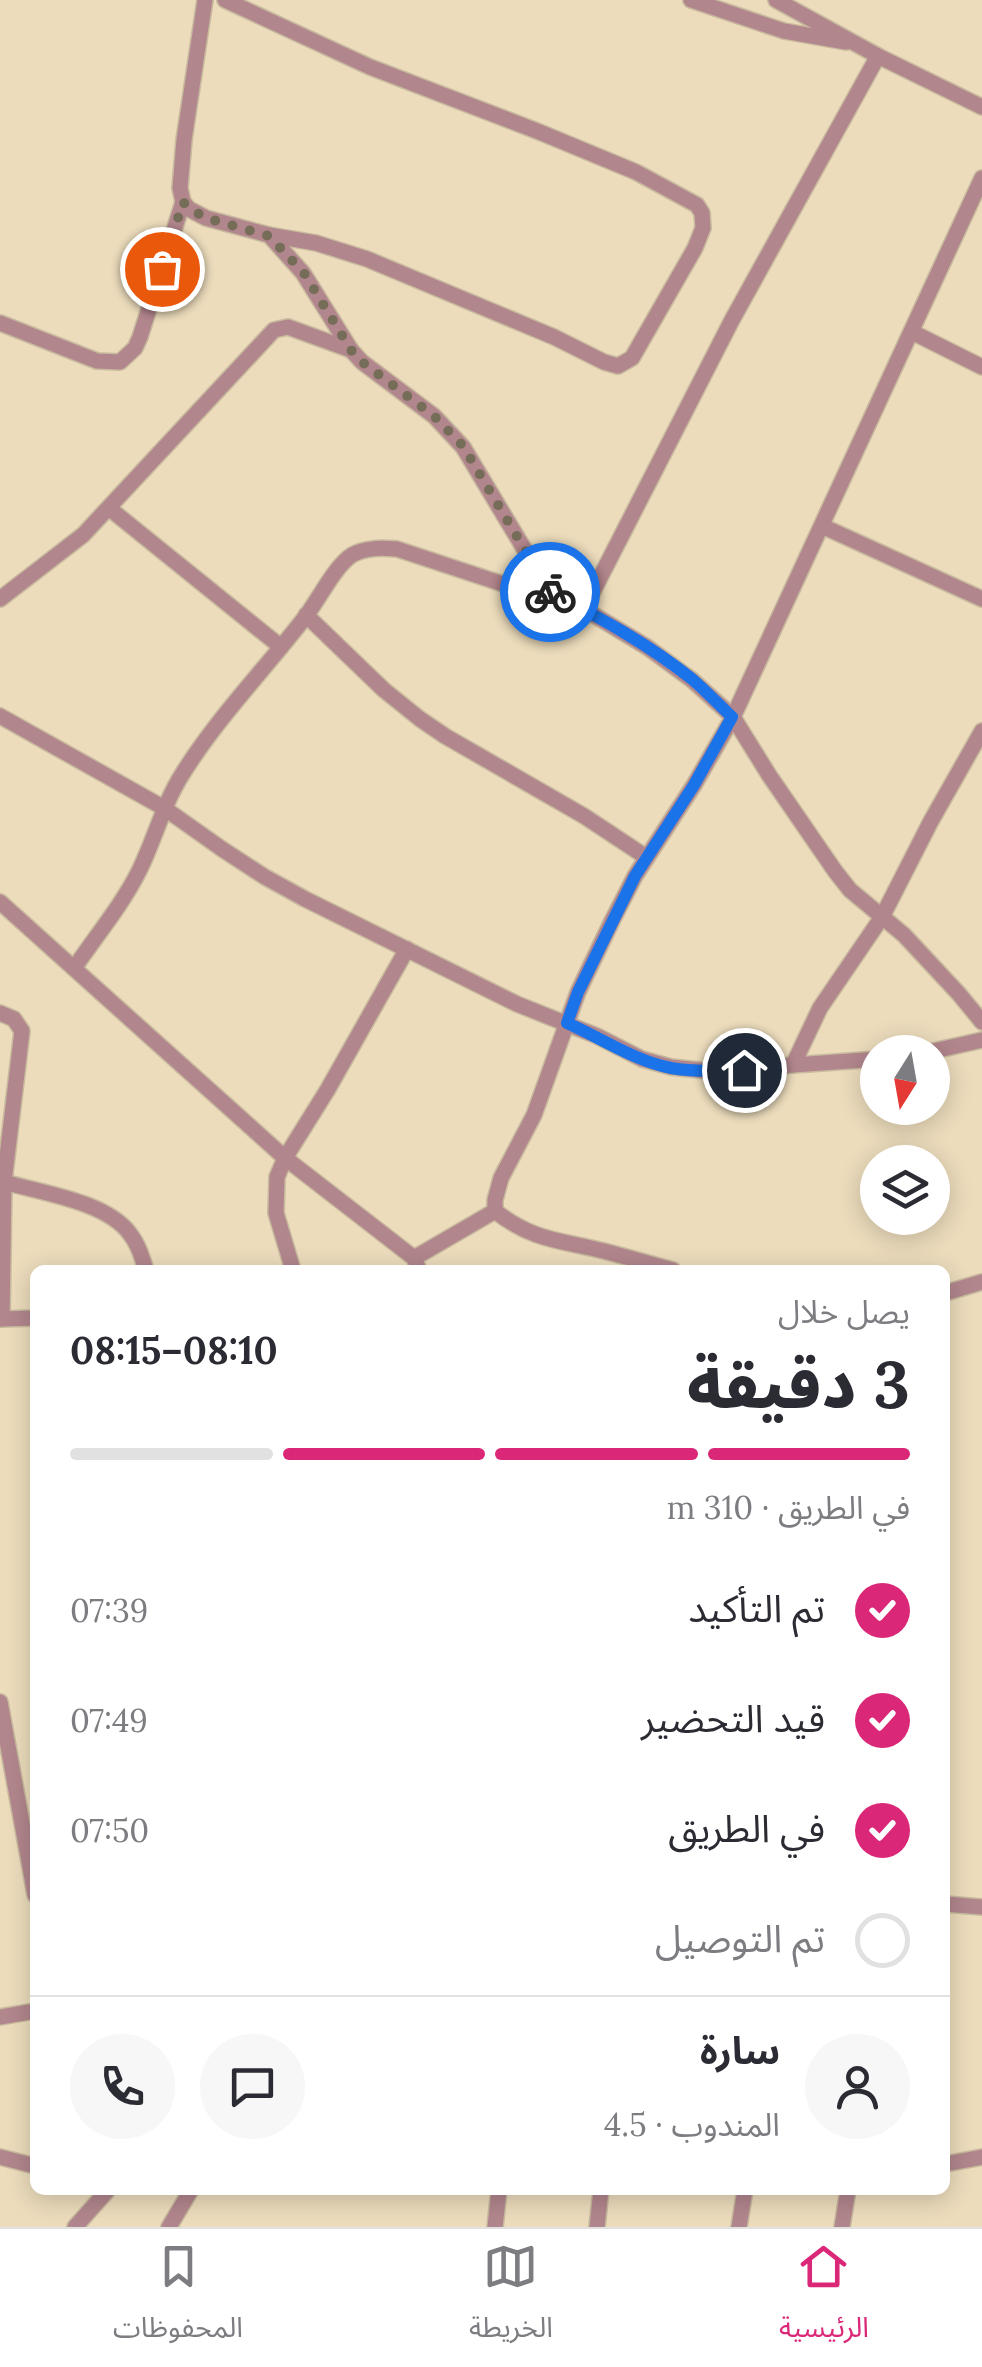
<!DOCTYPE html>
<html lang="ar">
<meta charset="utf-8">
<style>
:root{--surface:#fff;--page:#f7f7f7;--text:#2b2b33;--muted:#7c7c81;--line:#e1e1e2;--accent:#db2777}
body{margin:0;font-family:Lora,"Noto Sans Arabic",serif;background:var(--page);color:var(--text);direction:rtl;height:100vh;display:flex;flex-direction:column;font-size:38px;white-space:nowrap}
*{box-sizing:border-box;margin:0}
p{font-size:32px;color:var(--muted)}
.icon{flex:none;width:55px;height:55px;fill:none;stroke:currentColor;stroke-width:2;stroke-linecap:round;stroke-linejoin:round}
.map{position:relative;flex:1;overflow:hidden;direction:ltr}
.panel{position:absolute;left:30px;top:1265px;width:920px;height:930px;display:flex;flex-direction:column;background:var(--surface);border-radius:15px;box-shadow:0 5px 25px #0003;direction:rtl}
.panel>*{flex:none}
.needle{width:65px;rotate:191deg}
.controls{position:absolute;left:860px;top:1035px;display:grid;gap:20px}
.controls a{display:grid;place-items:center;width:90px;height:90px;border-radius:50%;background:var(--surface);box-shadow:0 5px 25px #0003;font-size:50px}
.pin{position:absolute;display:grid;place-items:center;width:85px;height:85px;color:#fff;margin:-42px;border:5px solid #fff;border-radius:50%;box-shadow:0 2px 10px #0007}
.courier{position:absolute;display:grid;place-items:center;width:100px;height:100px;margin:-50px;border:8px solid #1a73e8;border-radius:50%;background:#fff;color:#222;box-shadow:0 2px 12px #0007}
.head em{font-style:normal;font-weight:800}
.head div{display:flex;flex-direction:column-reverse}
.head{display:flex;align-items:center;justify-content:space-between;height:170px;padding:0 40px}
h1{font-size:65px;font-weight:800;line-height:75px}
.bar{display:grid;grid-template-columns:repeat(4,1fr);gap:15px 10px;align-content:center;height:120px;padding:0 40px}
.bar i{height:12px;border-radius:8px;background:var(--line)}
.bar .active{background:var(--accent)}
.bar p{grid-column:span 4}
.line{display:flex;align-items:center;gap:25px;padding:0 40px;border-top:2px solid var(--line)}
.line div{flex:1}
.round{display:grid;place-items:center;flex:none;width:105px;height:105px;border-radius:52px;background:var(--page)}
ol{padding:0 40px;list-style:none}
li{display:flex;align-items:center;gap:30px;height:110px}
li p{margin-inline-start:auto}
li .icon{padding:10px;border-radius:50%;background:var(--accent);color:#fff;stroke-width:4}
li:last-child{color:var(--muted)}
li i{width:55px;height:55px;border:5px solid var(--line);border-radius:50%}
.menu{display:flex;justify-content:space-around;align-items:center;height:140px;border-top:2px solid var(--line);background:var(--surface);font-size:28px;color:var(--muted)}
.menu a{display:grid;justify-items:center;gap:5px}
.menu .active{color:var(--accent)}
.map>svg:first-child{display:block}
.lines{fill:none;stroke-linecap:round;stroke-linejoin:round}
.minor-casing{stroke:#c8ba9e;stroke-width:18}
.minor{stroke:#b2868d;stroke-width:15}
.done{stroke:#766d59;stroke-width:10;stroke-dasharray:0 18}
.route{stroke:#1a73e8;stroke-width:12}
</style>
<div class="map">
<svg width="982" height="2227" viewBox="0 0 982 2227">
<rect width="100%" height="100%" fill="#ecdcbc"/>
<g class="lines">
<!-- minor casing -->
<g class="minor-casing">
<g id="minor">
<path d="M205,0L184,140L180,188L183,202L189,209L206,218L269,235L303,273L351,350L362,362L434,416L463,447L550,592"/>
<path d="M225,0L370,67L537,131L636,172L697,205L702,213L703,228L695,248L632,358L618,366L604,362L554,337L367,259L316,243L269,235"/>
<path d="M691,0L784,31L846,42"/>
<path d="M776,0L878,56L982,107"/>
<path d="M0,323L97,361L120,362L135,348L140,337L183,202"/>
<path d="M912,332L982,367"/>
<path d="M110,509L281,647"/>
<path d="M822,526L982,599"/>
<path d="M0,599L83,535L274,330L288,327L351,350"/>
<path d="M584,609L732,320L878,56"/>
<path d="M306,615L384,690L420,719L445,736L584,816L646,857"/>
<path d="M0,716L164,808L222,849L265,877L305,899L517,1004L597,1036L642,1059L671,1067L708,1071L878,1059"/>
<path d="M0,902L285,1158L414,1258L419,1270"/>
<path d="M75,967C96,936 122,905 139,871C155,839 163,804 183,773C218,717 266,668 306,616C319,599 335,566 352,555C366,547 383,548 397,549L512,587L550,592L584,609L647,647L692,680L733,717L769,775L835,871L850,890L904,935L959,994L982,1022"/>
<path d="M0,1013L14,1019L22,1031L4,1182L2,1319"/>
<path d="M929,1052L982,1040"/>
<path d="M793,1065L820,1008L882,917L931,821L982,731"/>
<path d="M0,1181C37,1192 107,1201 130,1234C138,1244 142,1257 146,1270"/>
<path d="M495,1211V1200L501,1178L534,1115L578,992L612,921L635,876L694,785L733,717L982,178"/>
<path d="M414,1258L495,1211C533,1241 560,1240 604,1251C627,1257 650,1264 673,1270"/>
<path d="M293,1270L276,1213L277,1177L285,1158L328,1089L407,949"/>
<path d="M945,1293L982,1282"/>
<path d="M0,1319L35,1318"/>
<path d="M0,1702L35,1895"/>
<path d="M945,1904L982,1907"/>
<path d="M0,2017L35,2011"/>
<path d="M0,2157L35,2166"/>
<path d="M945,2164L982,2157"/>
<path d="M75,2227L108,2190"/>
<path d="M169,2227L191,2190"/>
<path d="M495,2227L499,2190"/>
<path d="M597,2227L601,2190"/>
<path d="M739,2227L745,2190"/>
<path d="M842,2227L848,2190"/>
</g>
</g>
<!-- minor -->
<use href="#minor" class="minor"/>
</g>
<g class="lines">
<!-- done -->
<path class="done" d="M162,269L183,202L190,209L206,218L269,236L304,273L351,350L362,362L434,416L463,446L550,592"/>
<!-- route -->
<path class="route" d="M550,592C599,617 648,644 692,679C706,691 719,705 732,717L694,785L635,876L578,992L567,1023C601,1038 635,1061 671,1068C695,1072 720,1071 744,1070"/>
</g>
</svg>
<div class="controls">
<a><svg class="needle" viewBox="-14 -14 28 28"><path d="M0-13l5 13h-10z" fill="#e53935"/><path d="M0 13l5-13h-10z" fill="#7c7c81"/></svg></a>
<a><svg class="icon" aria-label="layers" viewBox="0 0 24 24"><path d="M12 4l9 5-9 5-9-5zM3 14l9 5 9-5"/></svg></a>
</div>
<div class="pin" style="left:162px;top:269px;background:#ea580c"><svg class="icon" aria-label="bag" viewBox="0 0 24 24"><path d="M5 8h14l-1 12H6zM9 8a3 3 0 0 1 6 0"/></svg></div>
<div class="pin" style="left:744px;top:1070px;background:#1f2937"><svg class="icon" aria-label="home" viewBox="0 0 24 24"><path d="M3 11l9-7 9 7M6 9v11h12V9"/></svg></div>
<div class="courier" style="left:550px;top:592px"><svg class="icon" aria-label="bike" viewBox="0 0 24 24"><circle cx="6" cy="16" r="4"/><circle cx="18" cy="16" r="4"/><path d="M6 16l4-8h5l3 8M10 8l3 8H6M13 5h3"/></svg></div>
<section class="panel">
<div class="head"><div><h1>3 دقيقة</h1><p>يصل خلال</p></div><em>08:10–08:15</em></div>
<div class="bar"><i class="active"></i><i class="active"></i><i class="active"></i><i></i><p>في الطريق · 310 m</p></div>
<ol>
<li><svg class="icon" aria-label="check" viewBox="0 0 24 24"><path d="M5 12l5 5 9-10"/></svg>تم التأكيد<p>07:39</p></li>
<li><svg class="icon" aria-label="check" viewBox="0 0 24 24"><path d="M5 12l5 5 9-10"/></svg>قيد التحضير<p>07:49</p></li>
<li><svg class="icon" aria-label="check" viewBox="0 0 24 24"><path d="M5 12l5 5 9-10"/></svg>في الطريق<p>07:50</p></li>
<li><i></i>تم التوصيل</li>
</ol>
<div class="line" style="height:180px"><a class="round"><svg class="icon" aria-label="person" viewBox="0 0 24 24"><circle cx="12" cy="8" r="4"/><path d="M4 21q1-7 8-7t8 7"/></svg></a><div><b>سارة</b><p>المندوب · 4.5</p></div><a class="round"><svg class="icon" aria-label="chat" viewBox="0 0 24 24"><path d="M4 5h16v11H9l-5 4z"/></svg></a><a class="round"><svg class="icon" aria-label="phone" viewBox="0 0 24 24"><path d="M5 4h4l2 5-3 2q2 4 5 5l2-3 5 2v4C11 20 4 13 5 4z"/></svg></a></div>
</section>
</div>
<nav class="menu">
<a class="active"><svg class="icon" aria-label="home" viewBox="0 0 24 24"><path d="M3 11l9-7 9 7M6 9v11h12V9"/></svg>الرئيسية</a>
<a><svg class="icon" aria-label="map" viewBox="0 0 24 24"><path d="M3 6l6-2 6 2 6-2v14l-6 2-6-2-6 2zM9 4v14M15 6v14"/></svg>الخريطة</a>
<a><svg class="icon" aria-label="saved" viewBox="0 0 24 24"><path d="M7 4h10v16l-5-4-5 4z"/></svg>المحفوظات</a>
</nav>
